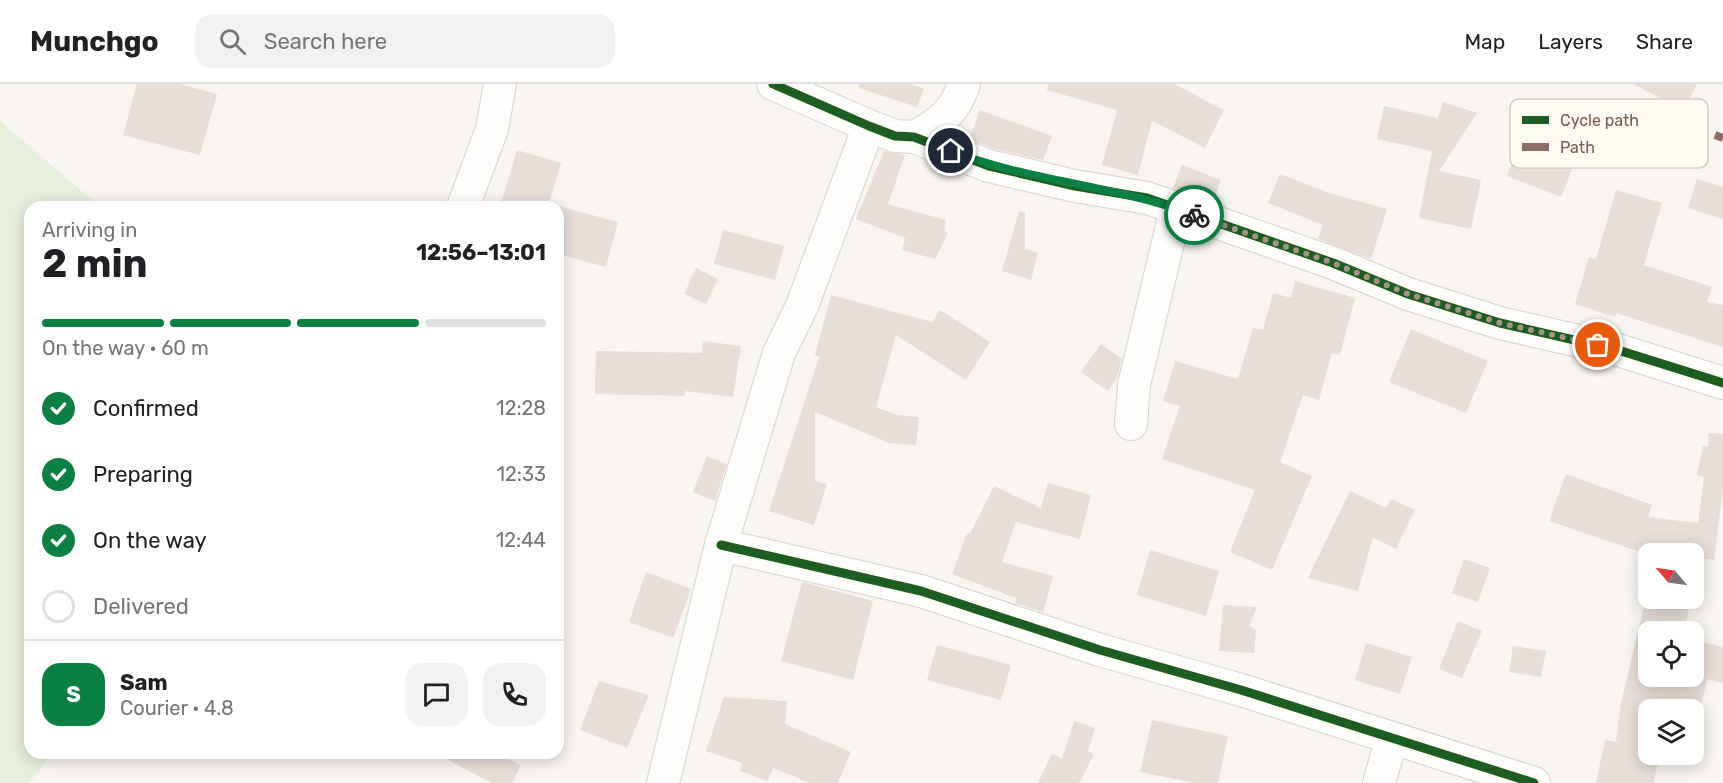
<!DOCTYPE html>
<meta charset="utf-8">
<style>
:root{--surface:#fff;--page:#f2f2f2;--text:#202124;--muted:#757577;--line:#e0e0e0;--accent:#0b8043}
body{margin:0;font-family:Rubik,sans-serif;background:var(--page);color:var(--text);height:100vh;display:flex;flex-direction:column;font-size:22px;white-space:nowrap}
*{box-sizing:border-box;margin:0}
p{font-size:20px;color:var(--muted)}
.icon{flex:none;width:33px;height:33px;fill:none;stroke:currentColor;stroke-width:2;stroke-linecap:round;stroke-linejoin:round}
.map{position:relative;flex:1;overflow:hidden}
.side{position:absolute;left:24px;top:117px;width:540px;height:558px;display:flex;flex-direction:column;background:var(--surface);border-radius:18px;box-shadow:0 3px 15px #0003}
.side>*{flex:none}
.needle{width:39px;rotate:299deg}
.controls{position:absolute;left:1638px;top:459px;display:grid;gap:12px}
.controls a{display:grid;place-items:center;width:66px;height:66px;border-radius:12px;background:var(--surface);box-shadow:0 3px 15px #0003;font-size:30px}
.pin{position:absolute;display:grid;place-items:center;width:51px;height:51px;color:#fff;margin:-26px;border:3px solid #fff;border-radius:50%;box-shadow:0 2px 6px #0007}
.courier{position:absolute;display:grid;place-items:center;width:60px;height:60px;margin:-30px;border:4px solid #0b8043;border-radius:50%;background:#fff;color:#222;box-shadow:0 2px 8px #0007}
.headline em{font-style:normal;font-weight:700}
.headline div{display:flex;flex-direction:column-reverse}
.headline{display:flex;align-items:center;justify-content:space-between;height:102px;padding:0 18px}
h1{font-size:39px;font-weight:700;line-height:45px}
.bar{display:grid;grid-template-columns:repeat(4,1fr);gap:9px 6px;align-content:center;height:72px;padding:0 18px}
.bar i{height:8px;border-radius:4px;background:var(--line)}
.bar .on{background:var(--accent)}
.bar p{grid-column:span 4}
.line{display:flex;align-items:center;gap:15px;padding:0 18px;border-top:2px solid var(--line)}
.line div{flex:1}
.round{display:grid;place-items:center;flex:none;width:63px;height:63px;border-radius:18px;background:var(--page)}
ol{padding:0 18px;list-style:none}
li{display:flex;align-items:center;gap:18px;height:66px}
li p{margin-inline-start:auto}
li .icon{padding:6px;border-radius:50%;background:var(--accent);color:#fff;stroke-width:4}
li:last-child{color:var(--muted)}
li i{width:33px;height:33px;border:3px solid var(--line);border-radius:50%}
header{display:flex;align-items:center;gap:36px;box-sizing:border-box;height:84px;padding:0 30px;background:var(--surface);border-bottom:2px solid var(--line)}
header strong{font-size:28px}
nav{display:flex;gap:33px;margin-inline-start:auto;font-size:21px}
.search{width:420px;height:54px;background:var(--page);display:flex;align-items:center;gap:15px;box-sizing:border-box;padding:0 21px;border-radius:18px;color:var(--muted);font-size:22px}
.map>svg:first-child{display:block}
.green{fill:#e7f0db}
.building{fill:#e6ded7}
.lines{fill:none;stroke-linecap:round;stroke-linejoin:round}
.street-casing{stroke:#d7d1cb;stroke-width:34}
.street{stroke:#fefefd;stroke-width:32}
.quiet{stroke:#8d6e63;stroke-width:8;stroke-dasharray:15 8;stroke-linecap:butt}
.cycleway-casing{stroke:#fffaf3;stroke-width:13}
.cycleway{stroke:#1b5e20;stroke-width:9}
.done{stroke:#a69286;stroke-width:6;stroke-dasharray:0 10.8}
.route{stroke:#0b8043;stroke-width:8}
.key{fill:#fffaf3;stroke:#d7cbc1;stroke-width:1.5}
.key-label{font-size:16px;fill:#7a5c4d}
</style>
<header>
<strong>Munchgo</strong>
<div class="search"><svg class="icon" aria-label="search" viewBox="0 0 24 24"><circle cx="10" cy="10" r="6"/><path d="M15 15l6 6"/></svg>Search here</div>
<nav><a>Map</a><a>Layers</a><a>Share</a></nav>
</header>
<div class="map">
<svg width="1723" height="699" viewBox="0 0 1723 699">
<rect width="100%" height="100%" fill="#f9f5f0"/>
<!-- green -->
<path class="green" d="M0,37L100,123H30V669H53L29,699H0Z"/>
<!-- building -->
<g class="building">
<path d="M137,0H180L217,10L200,71L123,51Z"/>
<path d="M859,0H910L924,5L917,23L859,4Z"/>
<path d="M1048,0H1174L1224,26L1205,64L1152,37L1138,91L1102,81L1117,26L1047,6Z"/>
<path d="M1633,0H1697L1684,26Z"/>
<path d="M1443,18L1477,29L1439,87L1481,96L1471,145L1419,134L1432,67L1377,55L1384,22L1438,34Z"/>
<path d="M980,26L1052,52L1043,76L994,65L969,55Z"/>
<path d="M1556,47L1583,58L1561,113L1507,92L1524,49L1551,60Z"/>
<path d="M517,66L561,79L548,123H500Z"/>
<path d="M884,67L905,71L888,120L946,136L944,147L948,149L935,175L902,166L905,154L856,135Z"/>
<path d="M1182,81L1221,96L1213,118L1173,104Z"/>
<path d="M1280,90L1332,110L1387,125L1371,175L1318,155L1323,141L1268,119Z"/>
<path d="M1697,95L1723,103V135L1688,124Z"/>
<path d="M1616,106L1662,119L1644,181L1712,203L1707,218L1723,221V263L1616,229L1615,233L1575,220L1589,173L1596,175Z"/>
<path d="M558,122L618,138L606,183L558,170Z"/>
<path d="M1019,127L1025,128V165L1038,169L1031,196L1002,187Z"/>
<path d="M723,146L784,162L775,196L714,180Z"/>
<path d="M696,184L718,195L706,220L684,210Z"/>
<path d="M1295,197L1355,214L1340,271L1332,269L1319,316L1303,311L1280,378L1312,392L1272,486L1230,468L1255,406L1162,375L1180,322L1163,317L1175,277L1238,295L1253,244L1263,246L1273,209L1291,214Z"/>
<path d="M831,211L932,238L940,226L990,258L966,296L896,251L876,323L897,331L919,333L916,361L889,359L815,328V397L827,400L814,441L769,427L819,273L815,271Z"/>
<path d="M1411,245L1488,277L1466,329L1389,298Z"/>
<path d="M703,257L741,262L733,313L685,307V312L595,310L596,267L702,269Z"/>
<path d="M1101,260L1122,275L1117,294L1108,307L1081,288Z"/>
<path d="M1709,349L1723,350V404L1714,476L1694,474V470H1646L1549,437L1566,390L1652,421L1648,433L1698,439L1704,393L1697,391L1703,362L1708,363Z"/>
<path d="M707,372L727,380L715,417L693,408Z"/>
<path d="M1048,399L1091,411L1080,455L1016,438L1002,478L1053,492L1043,528L1015,519L1016,514L952,490L967,449L970,450L994,402L1041,424Z"/>
<path d="M1350,407L1386,424L1391,415L1415,426L1396,465L1373,453L1358,507L1308,494Z"/>
<path d="M1150,466L1219,487L1206,532L1137,511Z"/>
<path d="M1464,475L1490,484L1478,518L1452,509Z"/>
<path d="M646,488L691,505L673,554L629,538Z"/>
<path d="M802,498L873,517L853,596L781,577Z"/>
<path d="M1646,514H1690L1685,548H1648V592H1696H1694V556L1723,563V599L1707,595L1700,626H1648V670H1659L1654,699H1596L1605,656L1616,658L1621,619Z"/>
<path d="M1223,521L1257,523L1249,542L1256,546L1254,569L1219,567Z"/>
<path d="M1458,537L1482,547L1462,594L1439,585Z"/>
<path d="M1366,559L1412,573L1400,610L1355,596Z"/>
<path d="M937,561L1011,581L1001,616L927,596Z"/>
<path d="M1513,562L1546,567L1541,593L1509,588Z"/>
<path d="M599,597L649,611L627,664L580,646Z"/>
<path d="M724,613L787,617L785,640L851,668L838,699H810L773,684L768,697L740,687L742,679L706,667Z"/>
<path d="M1152,636L1228,652L1218,699H1194L1140,688Z"/>
<path d="M1074,637L1095,644L1088,667L1094,670L1079,699H1038L1052,670L1062,675Z"/>
<path d="M435,669H513L509,675L521,681L512,699H492Z"/>
</g>
<g class="lines">
<!-- street casing -->
<g class="street-casing">
<g id="street">
<path d="M773,0L869,42L895,52L914,53L989,82L1075,102L1147,114L1333,179L1408,210L1500,239L1618,266L1723,299"/>
<path d="M914,53C939,40 955,28 964,0"/>
<path d="M463,123L492,45L500,0"/>
<path d="M1131,340L1134,301L1176,125"/>
<path d="M721,461L921,507L1100,566L1241,606L1534,699"/>
<path d="M663,699L721,461L779,269L802,222L869,42"/>
<path d="M1379,699L1392,654"/>
</g>
</g>
<!-- street -->
<use href="#street" class="street"/>
<!-- quiet -->
<path class="quiet" d="M1715,51L1723,54"/>
<!-- cycleway casing -->
<g class="cycleway-casing">
<g id="cycleway">
<path d="M773,0L869,42L895,52L914,53L989,82L1075,102L1147,114L1333,179L1408,210L1500,239L1618,266L1723,299"/>
<path d="M721,461L921,507L1100,566L1241,606L1534,699"/>
</g>
</g>
<!-- cycleway -->
<use href="#cycleway" class="cycleway"/>
</g>
<g class="lines">
<!-- done -->
<path class="done" d="M1194,131L1333,179L1408,210L1500,239L1598,261"/>
<!-- route -->
<path class="route" d="M951,67C1031,98 1115,101 1194,131"/>
</g>
<!-- legend -->
<rect x="1510" y="15" width="198" height="69" rx="9" class="key"/>
<rect x="1522" y="32" width="27" height="8" fill="#1b5e20"/>
<rect x="1522" y="59" width="27" height="8" fill="#8d6e63"/>
<g class="key-label">
<text x="1560" y="42">Cycle path</text>
<text x="1560" y="69">Path</text>
</g>
</svg>
<div class="controls">
<a><svg class="needle" viewBox="-14 -14 28 28"><path d="M0-13l5 13h-10z" fill="#e53935"/><path d="M0 13l5-13h-10z" fill="#757577"/></svg></a>
<a><svg class="icon" aria-label="locate" viewBox="0 0 24 24"><circle cx="12" cy="12" r="6"/><path d="M12 2v4M12 18v4M2 12h4M18 12h4"/></svg></a>
<a><svg class="icon" aria-label="layers" viewBox="0 0 24 24"><path d="M12 4l9 5-9 5-9-5zM3 14l9 5 9-5"/></svg></a>
</div>
<div class="pin" style="left:1598px;top:261px;background:#ea580c"><svg class="icon" aria-label="bag" viewBox="0 0 24 24"><path d="M5 8h14l-1 12H6zM9 8a3 3 0 0 1 6 0"/></svg></div>
<div class="pin" style="left:951px;top:67px;background:#1f2937"><svg class="icon" aria-label="home" viewBox="0 0 24 24"><path d="M3 11l9-7 9 7M6 9v11h12V9"/></svg></div>
<div class="courier" style="left:1194px;top:131px"><svg class="icon" aria-label="bike" viewBox="0 0 24 24"><circle cx="6" cy="16" r="4"/><circle cx="18" cy="16" r="4"/><path d="M6 16l4-8h5l3 8M10 8l3 8H6M13 5h3"/></svg></div>
<section class="side">
<div class="headline"><div><h1>2 min</h1><p>Arriving in</p></div><em>12:56–13:01</em></div>
<div class="bar"><i class="on"></i><i class="on"></i><i class="on"></i><i></i><p>On the way · 60 m</p></div>
<ol>
<li><svg class="icon" aria-label="check" viewBox="0 0 24 24"><path d="M5 12l5 5 9-10"/></svg>Confirmed<p>12:28</p></li>
<li><svg class="icon" aria-label="check" viewBox="0 0 24 24"><path d="M5 12l5 5 9-10"/></svg>Preparing<p>12:33</p></li>
<li><svg class="icon" aria-label="check" viewBox="0 0 24 24"><path d="M5 12l5 5 9-10"/></svg>On the way<p>12:44</p></li>
<li><i></i>Delivered</li>
</ol>
<div class="line" style="height:108px"><b class="round" style="background:var(--accent);color:#fff">S</b><div><b>Sam</b><p>Courier · 4.8</p></div><a class="round"><svg class="icon" aria-label="chat" viewBox="0 0 24 24"><path d="M4 5h16v11H9l-5 4z"/></svg></a><a class="round"><svg class="icon" aria-label="phone" viewBox="0 0 24 24"><path d="M5 4h4l2 5-3 2q2 4 5 5l2-3 5 2v4C11 20 4 13 5 4z"/></svg></a></div>
</section>
</div>
